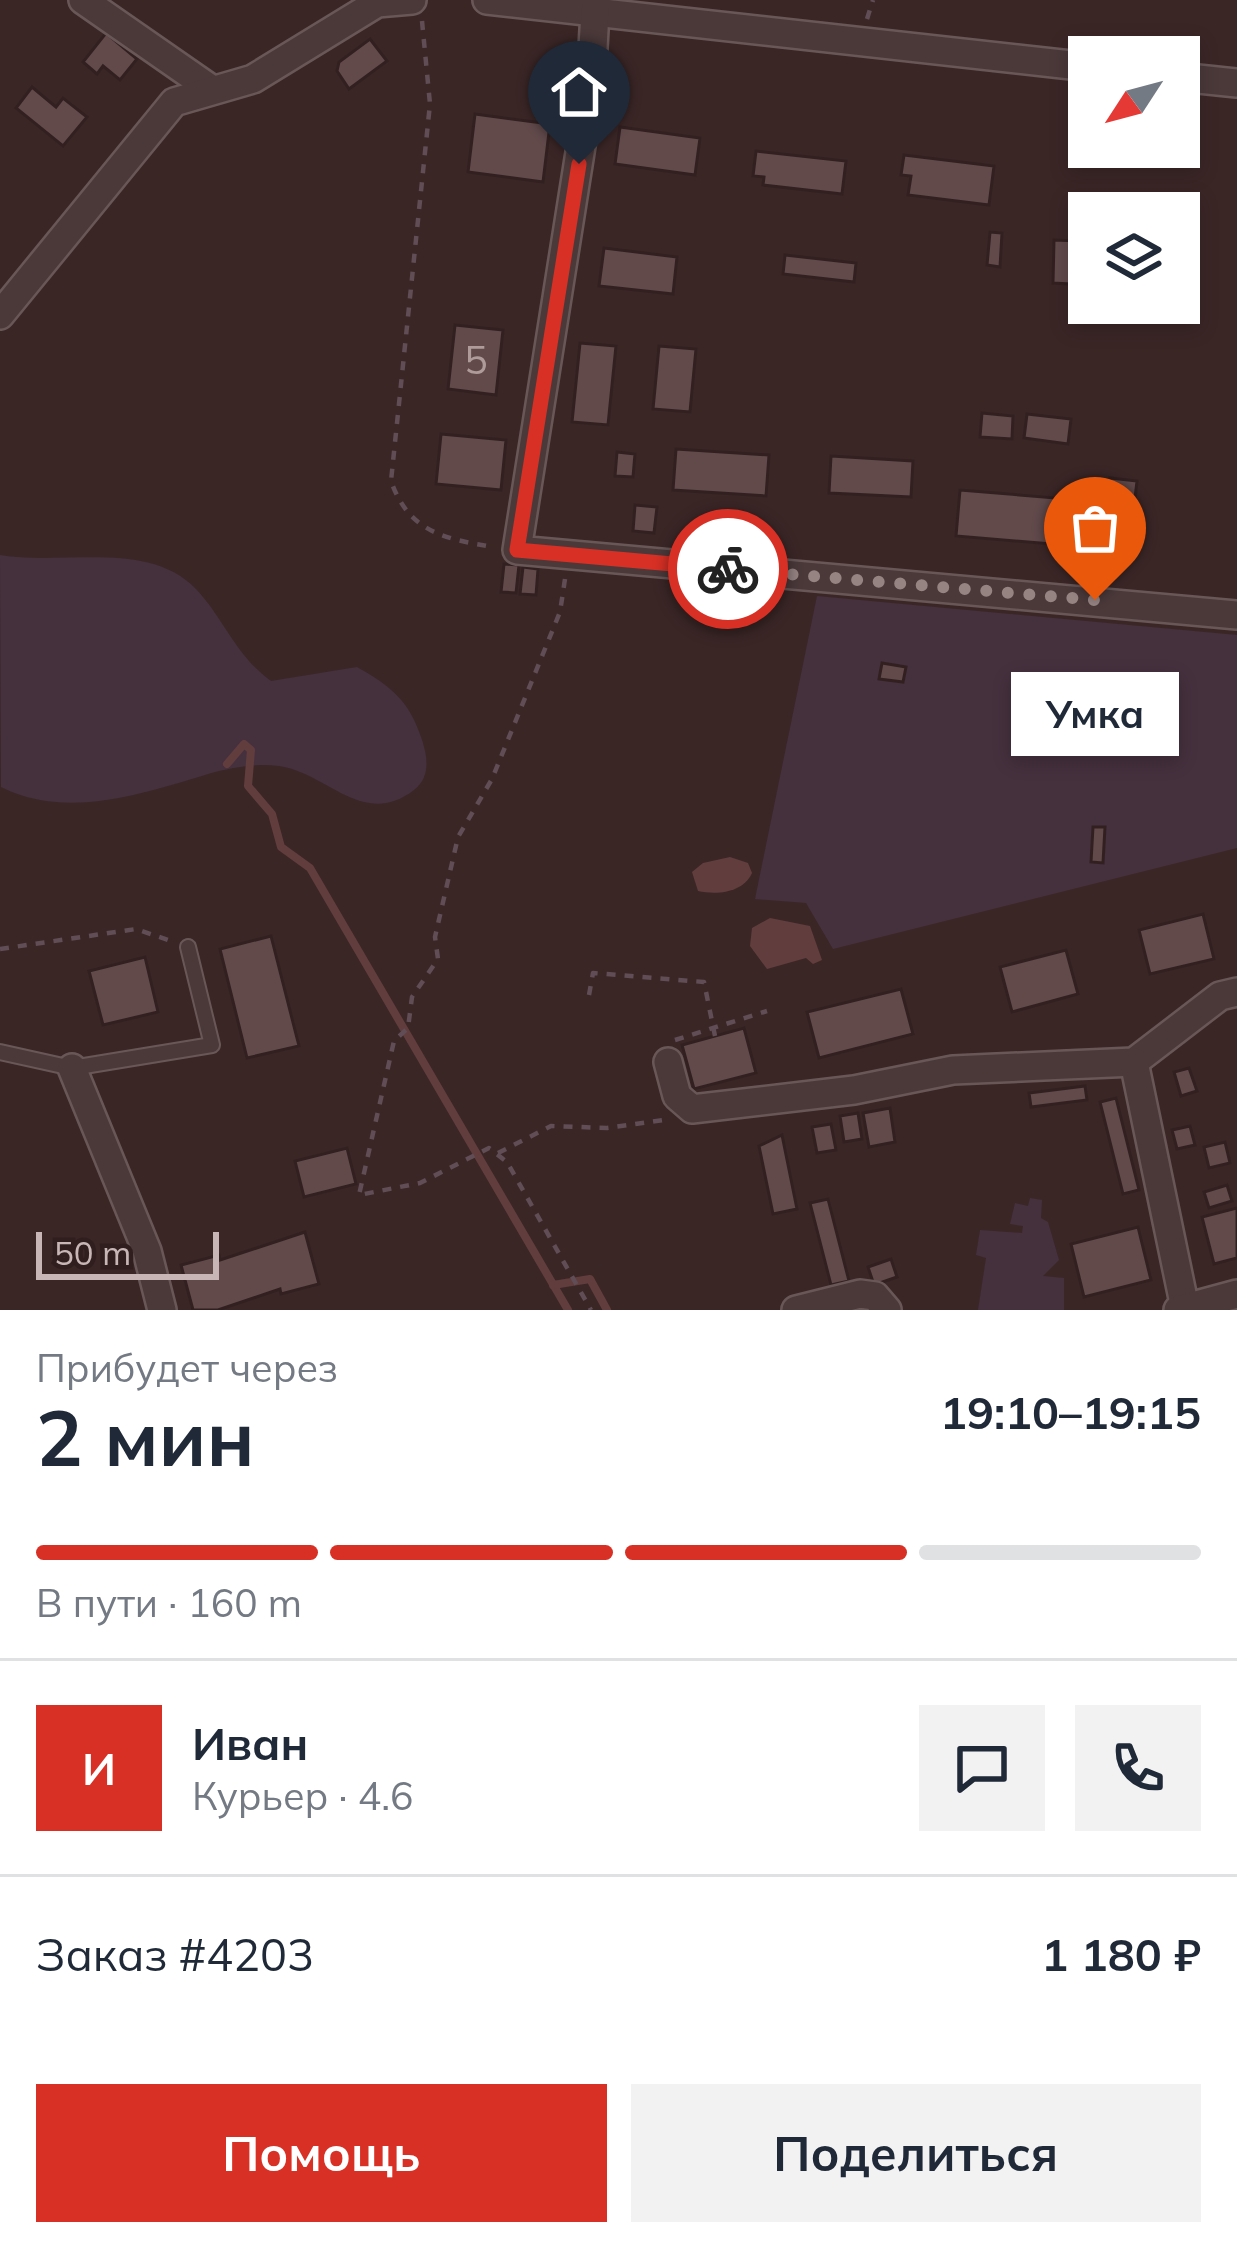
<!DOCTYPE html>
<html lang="ru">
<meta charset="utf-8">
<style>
:root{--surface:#fff;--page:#f2f2f3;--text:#1f2937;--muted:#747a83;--line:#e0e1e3;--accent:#d93025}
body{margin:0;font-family:Mulish,sans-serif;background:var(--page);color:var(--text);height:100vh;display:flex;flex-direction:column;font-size:45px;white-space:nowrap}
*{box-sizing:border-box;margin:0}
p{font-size:39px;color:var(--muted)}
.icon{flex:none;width:66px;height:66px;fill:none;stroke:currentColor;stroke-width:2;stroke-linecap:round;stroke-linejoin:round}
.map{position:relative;height:1310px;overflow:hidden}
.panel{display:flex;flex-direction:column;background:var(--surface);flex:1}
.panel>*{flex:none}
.needle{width:78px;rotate:234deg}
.fabs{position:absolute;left:1068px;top:36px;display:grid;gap:24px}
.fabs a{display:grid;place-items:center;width:132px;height:132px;border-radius:0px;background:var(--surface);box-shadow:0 6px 18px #0003;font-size:60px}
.scale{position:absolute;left:36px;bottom:30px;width:183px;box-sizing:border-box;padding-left:12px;border:6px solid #c7b6b5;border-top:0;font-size:33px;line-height:42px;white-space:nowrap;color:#c7b6b5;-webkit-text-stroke:9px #301e1f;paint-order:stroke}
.pin{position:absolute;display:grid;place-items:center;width:102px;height:102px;color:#fff;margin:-123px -51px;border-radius:50% 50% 50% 0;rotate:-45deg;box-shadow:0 0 12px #0007}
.pin .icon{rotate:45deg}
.courier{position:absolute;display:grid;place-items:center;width:120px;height:120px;margin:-60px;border:9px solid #d93025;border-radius:50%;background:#fff;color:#222;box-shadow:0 3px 15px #0007}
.bubble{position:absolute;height:84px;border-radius:0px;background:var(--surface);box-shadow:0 6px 18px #0003;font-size:39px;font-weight:700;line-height:84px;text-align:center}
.head em{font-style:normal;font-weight:700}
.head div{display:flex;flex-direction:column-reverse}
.head{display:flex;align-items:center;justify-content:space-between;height:204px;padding:0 36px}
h1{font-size:78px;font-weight:700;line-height:90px}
.bar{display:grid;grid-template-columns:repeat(4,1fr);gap:18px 12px;align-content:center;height:144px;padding:0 36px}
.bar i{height:15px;border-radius:9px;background:var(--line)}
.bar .selected{background:var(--accent)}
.bar p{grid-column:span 4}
.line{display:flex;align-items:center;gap:30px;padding:0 36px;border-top:3px solid var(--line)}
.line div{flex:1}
.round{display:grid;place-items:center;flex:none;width:126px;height:126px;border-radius:0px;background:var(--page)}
.button{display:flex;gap:24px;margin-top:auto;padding:24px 36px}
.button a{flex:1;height:138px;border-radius:0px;background:var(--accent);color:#fff;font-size:48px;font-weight:700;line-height:138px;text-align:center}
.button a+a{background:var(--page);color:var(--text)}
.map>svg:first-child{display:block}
.green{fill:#45303e}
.water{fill:#623d3e}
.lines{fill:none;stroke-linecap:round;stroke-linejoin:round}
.stream{stroke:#623d3e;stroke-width:8}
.building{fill:#624a4b;stroke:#322021;stroke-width:3}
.lane-casing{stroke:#695758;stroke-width:18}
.street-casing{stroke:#695758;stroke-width:32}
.path{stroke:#604d56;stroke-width:4.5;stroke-dasharray:9 9;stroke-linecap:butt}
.lane{stroke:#4b393a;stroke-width:14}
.street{stroke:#4b393a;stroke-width:27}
.done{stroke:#968483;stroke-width:12;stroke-dasharray:0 21.6}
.route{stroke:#d93025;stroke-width:15}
.labels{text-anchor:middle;stroke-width:10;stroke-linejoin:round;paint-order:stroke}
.number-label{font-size:39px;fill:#ae9b9a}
</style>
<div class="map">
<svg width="1237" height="1310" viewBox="0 0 1237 1310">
<rect width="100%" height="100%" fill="#3b2626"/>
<!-- green -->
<g class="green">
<path d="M0,555C62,566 148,539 196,589C225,620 235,655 271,681L357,667C382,681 403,695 415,722C424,743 436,773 414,790C363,829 328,773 279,766C259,763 235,767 215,772C147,792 69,821 1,787Z"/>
<path d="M817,596L1237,635V848L833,949L806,903L755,899Z"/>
<path d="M1030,1198L1042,1200L1041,1218L1048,1222L1059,1260L1043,1276L1064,1278V1310H978L986,1258L976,1255L980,1230L1022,1233L1023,1226L1010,1224L1015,1203L1028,1206Z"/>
</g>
<!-- water -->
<g class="water">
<path d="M730,857L748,863L752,873C743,893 717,895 698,891L692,872L703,863Z"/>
<path d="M770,918L810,926L822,960L813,964L806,958L767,969L750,946L752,928Z"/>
</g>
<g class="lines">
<!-- stream -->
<g class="stream">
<path d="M227,764L244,744L251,750L248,786L272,814L281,847L310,868L568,1310"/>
<path d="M553,1285L590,1279L607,1310"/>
</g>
</g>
<!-- building -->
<g class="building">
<path d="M106,33L137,59L120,80L103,66L97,74L83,62Z"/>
<path d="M370,39L387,61L349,89L337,71L339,62Z"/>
<path d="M32,87L56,107L63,98L87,117L63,146L16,108Z"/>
<path d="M475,114L550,124L543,182L468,172Z"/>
<path d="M620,127L700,138L695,175L615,164Z"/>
<path d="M756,151L846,161L842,194L763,185L764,177L753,176Z"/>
<path d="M904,155L994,166L989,205L908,195L911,176L901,175Z"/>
<path d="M1079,227H1089V285L1053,283L1054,240L1079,241Z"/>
<path d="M990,232L1002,233L1000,267L987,265Z"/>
<path d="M604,248L677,257L673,294L599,286Z"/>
<path d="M785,255L856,263L854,282L783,274Z"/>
<path d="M455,325L503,330L496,395L448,389Z"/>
<path d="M580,343L616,346L608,425L572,422Z"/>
<path d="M659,346L696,349L690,412L653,409Z"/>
<path d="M982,413L1013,416L1012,439L980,437Z"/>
<path d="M1027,414L1071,419L1068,444L1024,438Z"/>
<path d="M441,434L506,440L501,490L436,484Z"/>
<path d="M676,449L769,455L766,496L673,490Z"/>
<path d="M617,452L635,454L633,477L615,476Z"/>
<path d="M831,456L913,461L911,497L829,493Z"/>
<path d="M1110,478L1137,481L1129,550L1102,547Z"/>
<path d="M960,490L1056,498L1052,544L956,536Z"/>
<path d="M635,505L657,507L654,533L633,531Z"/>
<path d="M504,564L519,565L516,593L501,592Z"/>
<path d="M523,567L538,569L536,595L520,594Z"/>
<path d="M882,663L906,667L903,682L879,679Z"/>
<path d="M1093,827H1105L1103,863L1091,862Z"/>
<path d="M1203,914L1214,959L1150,974L1139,930Z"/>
<path d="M271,936L299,1046L247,1058L220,949Z"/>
<path d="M1066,950L1078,994L1012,1012L1000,967Z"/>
<path d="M145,957L158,1012L103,1025L89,971Z"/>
<path d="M901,989L913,1034L819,1058L807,1012Z"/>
<path d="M744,1028L756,1073L694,1089L682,1045Z"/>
<path d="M1189,1068L1197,1091L1181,1096L1174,1072Z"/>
<path d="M1085,1086L1087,1100L1031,1107L1029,1093Z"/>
<path d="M1116,1098L1139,1190L1123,1194L1100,1102Z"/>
<path d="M890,1108L895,1142L869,1147L863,1113Z"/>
<path d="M858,1113L862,1139L844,1142L840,1116Z"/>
<path d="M831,1124L836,1150L817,1153L812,1127Z"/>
<path d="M1190,1126L1195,1145L1177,1149L1172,1130Z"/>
<path d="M782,1135L797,1209L773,1214L759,1146Z"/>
<path d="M1225,1142L1230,1163L1209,1168L1204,1147Z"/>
<path d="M347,1148L356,1184L304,1197L295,1161Z"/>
<path d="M1227,1185L1232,1201L1209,1208L1204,1192Z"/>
<path d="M828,1199L849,1281L831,1285L810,1203Z"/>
<path d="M1237,1208V1258L1214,1264L1202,1217Z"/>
<path d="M1138,1227L1151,1280L1084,1297L1071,1244Z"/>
<path d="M305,1232L319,1284L281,1294L280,1289L218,1310H193L181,1265L219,1255L220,1260Z"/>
<path d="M891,1259L897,1277L874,1285L868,1267Z"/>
</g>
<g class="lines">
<!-- lane casing -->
<g class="lane-casing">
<path id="lane" d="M0,1052L72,1068L212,1045L188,947"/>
</g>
<!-- street casing -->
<g class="street-casing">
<g id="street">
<path d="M83,0L211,89"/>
<path d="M487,0L1089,67"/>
<path d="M595,12L591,83L517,550L1237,615"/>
<path d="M1179,77L1237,83"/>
<path d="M0,315L174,102L253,79L377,3L412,0"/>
<path d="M668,1062L677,1096L692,1109L854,1090L953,1070L1134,1062L1220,996L1237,992"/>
<path d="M1134,1062L1185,1308"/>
<path d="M72,1068L147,1251L162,1310"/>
<path d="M796,1310L860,1294L875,1296L887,1310"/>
<path d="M1178,1310L1237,1294"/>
</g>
</g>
<!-- path -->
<g class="path">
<path d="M867,19L873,0"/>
<path d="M422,21L430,104L391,481C409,532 444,539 494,547"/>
<path d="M565,579L560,612L492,779L458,837L435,937L438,959L412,997L408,1028L394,1041L359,1195L420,1183L489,1148L507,1162L591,1310"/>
<path d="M0,949L136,929L171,941"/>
<path d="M589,995L593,973L704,982L715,1036"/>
<path d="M675,1040L767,1011"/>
<path d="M498,1153L551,1126L607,1128L664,1120"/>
</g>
<!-- lane -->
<use href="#lane" class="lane"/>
<!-- street -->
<use href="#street" class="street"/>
</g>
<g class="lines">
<!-- done -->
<path class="done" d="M728,569L1095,600"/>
<!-- route -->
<path class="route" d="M579,164L517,550L728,569"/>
</g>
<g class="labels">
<!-- number labels -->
<g class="number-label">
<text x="476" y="374">5</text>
</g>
</g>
</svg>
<div class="fabs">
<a><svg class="needle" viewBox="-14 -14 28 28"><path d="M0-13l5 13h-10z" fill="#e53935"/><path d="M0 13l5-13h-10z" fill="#747a83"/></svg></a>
<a><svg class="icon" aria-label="layers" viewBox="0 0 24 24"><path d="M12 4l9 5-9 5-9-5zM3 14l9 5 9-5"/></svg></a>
</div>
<div class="scale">50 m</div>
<div class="pin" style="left:1095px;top:600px;background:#ea580c"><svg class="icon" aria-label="bag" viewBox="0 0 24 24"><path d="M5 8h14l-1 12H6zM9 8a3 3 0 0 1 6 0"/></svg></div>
<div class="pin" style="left:579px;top:164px;background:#1f2937"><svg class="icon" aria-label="home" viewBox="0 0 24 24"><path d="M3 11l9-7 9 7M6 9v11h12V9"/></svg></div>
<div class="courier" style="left:728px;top:569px"><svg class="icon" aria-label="bike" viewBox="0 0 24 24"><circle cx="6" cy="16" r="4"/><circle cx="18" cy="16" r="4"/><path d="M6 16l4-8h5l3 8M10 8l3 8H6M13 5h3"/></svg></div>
<div class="bubble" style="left:1011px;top:672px;width:168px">Умка</div>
</div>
<section class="panel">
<div class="head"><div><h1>2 мин</h1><p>Прибудет через</p></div><em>19:10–19:15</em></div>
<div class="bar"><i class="selected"></i><i class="selected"></i><i class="selected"></i><i></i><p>В пути · 160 m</p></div>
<div class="line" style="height:216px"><b class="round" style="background:var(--accent);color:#fff">И</b><div><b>Иван</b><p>Курьер · 4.6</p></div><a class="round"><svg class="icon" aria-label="chat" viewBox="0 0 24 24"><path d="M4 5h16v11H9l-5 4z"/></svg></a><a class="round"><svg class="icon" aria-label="phone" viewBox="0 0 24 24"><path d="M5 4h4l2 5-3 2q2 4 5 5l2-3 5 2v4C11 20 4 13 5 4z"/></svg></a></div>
<div class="line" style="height:156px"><div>Заказ #4203</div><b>1 180 ₽</b></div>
<div class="button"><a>Помощь</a><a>Поделиться</a></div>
</section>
